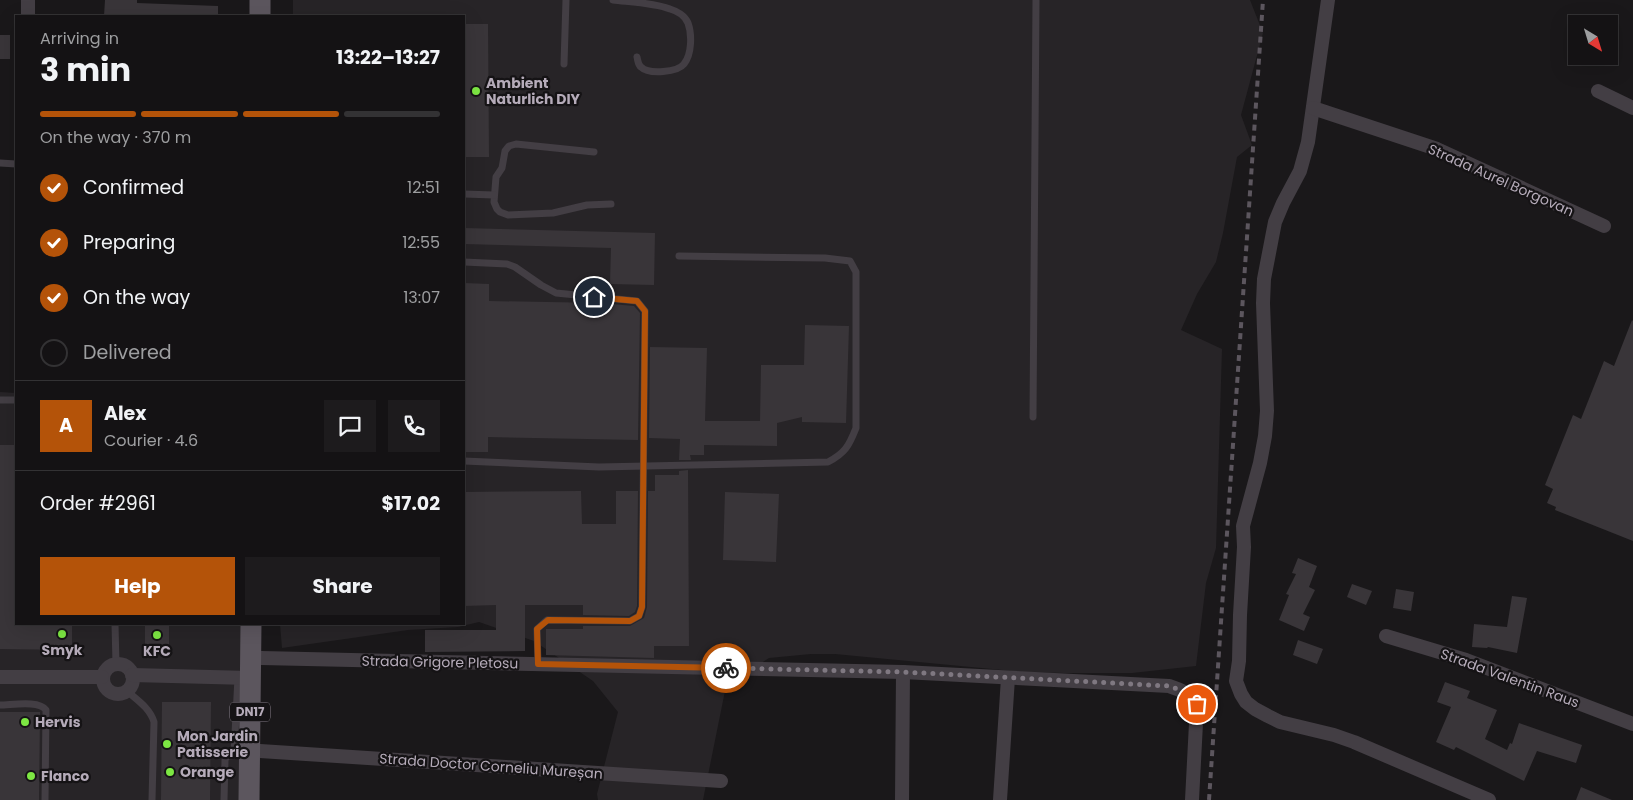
<!DOCTYPE html>
<meta charset="utf-8">
<style>
:root{--surface:#141214;--page:#1d1b1d;--text:#f1f3f6;--muted:#9d9ea0;--line:#333234;--accent:#b45309}
body{margin:0;font-family:Poppins,sans-serif;background:var(--page);color:var(--text);height:100vh;display:flex;flex-direction:column;font-size:19px;white-space:nowrap}
*{box-sizing:border-box;margin:0}
p{font-size:16px;color:var(--muted)}
.icon{flex:none;width:28px;height:28px;fill:none;stroke:currentColor;stroke-width:2;stroke-linecap:round;stroke-linejoin:round}
.map{position:relative;flex:1;overflow:hidden}
.panel{position:absolute;left:15px;top:15px;width:450px;height:610px;display:flex;flex-direction:column;background:var(--surface);border-radius:0px;box-shadow:0 5px 20px #0002,0 0 0 1px var(--line)}
.panel>*{flex:none}
.needle{width:32px;rotate:142deg}
.controls{position:absolute;left:1568px;top:15px;display:grid;gap:10px}
.controls a{display:grid;place-items:center;width:50px;height:50px;border-radius:0px;background:var(--surface);box-shadow:0 5px 20px #0002,0 0 0 1px var(--line);font-size:25px}
.pin{position:absolute;display:grid;place-items:center;width:42px;height:42px;color:#fff;margin:-21px;border:2px solid #fff;border-radius:50%;box-shadow:0 1px 5px #0007}
.courier{position:absolute;display:grid;place-items:center;width:50px;height:50px;margin:-25px;border:4px solid #b45309;border-radius:50%;background:#fff;color:#222;box-shadow:0 1px 6px #0007}
.headline em{font-style:normal;font-weight:700}
.headline div{display:flex;flex-direction:column-reverse}
.headline{display:flex;align-items:center;justify-content:space-between;height:85px;padding:0 25px}
h1{font-size:32px;font-weight:700;line-height:38px}
.bar{display:grid;grid-template-columns:repeat(4,1fr);gap:8px 5px;align-content:center;height:60px;padding:0 25px}
.bar i{height:6px;border-radius:4px;background:var(--line)}
.bar .on{background:var(--accent)}
.bar p{grid-column:span 4}
.line{display:flex;align-items:center;gap:12px;padding:0 25px;border-top:1px solid var(--line)}
.line div{flex:1}
.round{display:grid;place-items:center;flex:none;width:52px;height:52px;border-radius:0px;background:var(--page)}
ol{padding:0 25px;list-style:none}
li{display:flex;align-items:center;gap:15px;height:55px}
li p{margin-inline-start:auto}
li .icon{padding:5px;border-radius:50%;background:var(--accent);color:#fff;stroke-width:4}
li:last-child{color:var(--muted)}
li i{width:28px;height:28px;border:2px solid var(--line);border-radius:50%}
.cta{display:flex;gap:10px;margin-top:auto;padding:10px 25px}
.cta a{flex:1;height:58px;border-radius:0px;background:var(--accent);color:#fff;font-size:20px;font-weight:700;line-height:58px;text-align:center}
.cta a+a{background:var(--page);color:var(--text)}
.map>svg:first-child{display:block}
.built{fill:#272427}
.building{fill:#393539}
.lines{fill:none;stroke-linecap:round;stroke-linejoin:round}
.service{stroke:#433e44;stroke-width:7}
.minor{stroke:#433e44;stroke-width:14}
.primary{stroke:#5c565e;stroke-width:21}
.rail{stroke:#5c565e;stroke-width:4;stroke-dasharray:6 5;stroke-linecap:butt}
.done{stroke:#7f7881;stroke-width:5;stroke-dasharray:0 9}
.route{stroke:#b45309;stroke-width:6}
.poi-dot{fill:#7de743;stroke:#151315;stroke-width:2}
.labels{text-anchor:middle;stroke-width:4.5;stroke-linejoin:round;paint-order:stroke}
.shield{fill:#151315;stroke:#857d88;stroke-width:1}
.shield-label{font-size:12px;font-weight:bold;fill:#b5abb9}
.poi-label{font-size:14px;font-weight:bold;fill:#b5abb9;stroke:#151315;text-anchor:start}
.street-label{font-size:14px;fill:#b5abb9;stroke:#151315}
</style>
<div class="map">
<svg width="1633" height="800" viewBox="0 0 1633 800">
<rect width="100%" height="100%" fill="#1a181a"/>
<!-- built -->
<g class="built">
<path d="M293,0H1250L1263,33L1241,115L1252,145L1237,157L1223,233L1216,262L1197,294L1181,330L1222,349L1216,548L1206,583L1196,666L1132,673H1063L1022,672L835,654H811L769,658L726,686L703,800H598L597,794L618,712L593,681L534,641L479,622L458,627L408,630L282,648L280,624H464V16H293Z"/>
<path d="M0,392L16,393V624H248L247,800H0Z"/>
</g>
<!-- building -->
<g class="building">
<path d="M105,0H137V3L218,6V16H104Z"/>
<path d="M464,24H488L489,157H464Z"/>
<rect x="0" y="35" width="10" height="24"/>
<path d="M464,228L655,233L654,285L610,284L611,248L464,244Z"/>
<path d="M464,283L489,284V301L601,303L634,306L640,313L638,440L488,437V452H464Z"/>
<path d="M1632,320L1633,321V541L1555,510L1556,507L1547,503L1553,489L1545,485L1573,415L1581,419L1604,361L1614,366Z"/>
<path d="M805,325L849,326L846,423L802,422V417L777,423V446L704,445V455H690L691,460H679L680,439L649,438L650,347L707,348L705,421H760L761,365H804Z"/>
<path d="M0,445H16V624H72V650L0,649Z"/>
<path d="M688,470L689,646H654V658L546,655V629H583V626H630L644,618L647,607L648,491H655V475H679V471Z"/>
<path d="M581,491L582,524H616V491H638L637,606L635,612L629,616L583,615V605H525V651L425,652V630H496V605L464,606V492Z"/>
<path d="M725,492L779,494L776,562L723,560Z"/>
<path d="M1298,558L1317,566L1309,587L1315,590L1303,614L1310,617L1304,631L1279,620L1289,595L1286,594L1296,574L1292,573Z"/>
<path d="M1352,584L1372,591L1366,605L1347,597Z"/>
<path d="M1396,589L1414,592L1411,611L1393,608Z"/>
<path d="M1512,596L1527,598L1517,653L1488,647L1487,648L1472,647L1474,624L1507,627Z"/>
<path d="M145,624H169V647L145,646Z"/>
<path d="M1298,640L1323,649L1317,664L1293,655Z"/>
<path d="M1445,682L1470,691L1467,698L1497,710L1485,739L1507,750L1510,743L1512,744L1519,723L1582,745L1576,763L1537,751L1524,781L1456,747L1454,750L1436,742L1451,707L1437,702Z"/>
<path d="M162,702H211L210,800H161Z"/>
<path d="M0,712H40L39,800H0Z"/>
<path d="M1581,787L1612,800H1576Z"/>
</g>
<g class="lines">
<!-- service -->
<g class="service">
<path d="M613,0C630,2 655,3 670,9C677,11 685,16 688,23C692,34 692,54 684,64C678,72 649,75 641,67C638,65 638,61 637,57"/>
<path d="M564,64L566,0"/>
<path d="M594,152L516,144L509,146L505,151L502,168L496,177L494,202L497,209L500,212L508,215L553,213L587,205L611,204"/>
<path d="M0,163L16,164"/>
<path d="M464,194L494,195"/>
<path d="M464,262L507,264L515,267L541,285L556,293L637,301L645,311L642,607L639,616L630,621L547,620L537,629L538,664"/>
<path d="M0,400H16"/>
<path d="M1033,417L1036,0"/>
<path d="M464,461L599,467L828,462C845,453 849,446 856,428V272L850,261L825,258L679,256"/>
<path d="M115,624L116,664"/>
<path d="M127,691C137,700 150,708 154,722L152,800"/>
<path d="M0,705C12,705 39,700 46,710L45,800"/>
<path d="M224,800L225,760L227,756H232L234,752L238,678"/>
</g>
<!-- minor -->
<g class="minor">
<path d="M28,0V16"/>
<path d="M1328,0L1308,142L1300,171L1283,203L1275,222L1264,279L1263,303L1267,411L1265,436L1260,463L1243,526L1244,547L1240,615L1239,661L1236,681L1241,694L1246,702L1255,709L1268,716L1280,722L1334,735L1354,742L1489,800"/>
<path d="M1598,91L1633,108"/>
<path d="M1313,108L1437,149L1604,226"/>
<path d="M1386,636L1466,660L1633,724"/>
<path d="M261,658L903,672L1169,686C1181,690 1190,693 1197,704L1192,800"/>
<circle cx="118" cy="679" r="15"/>
<path d="M132,675L250,678"/>
<path d="M0,677H102"/>
<path d="M260,751L721,781"/>
<path d="M902,800L903,672"/>
<path d="M1000,800L1008,678"/>
</g>
<!-- primary -->
<g class="primary">
<path d="M260,16V0"/>
<path d="M249,800L251,624"/>
</g>
<!-- rail -->
<path class="rail" d="M1209,800L1263,0"/>
</g>
<g class="lines">
<!-- done -->
<path class="done" d="M726,668L903,672L1169,686C1181,690 1190,693 1197,704"/>
<!-- route -->
<path class="route" d="M594,297L637,301L645,311L642,607L639,616L630,621L548,620L537,629L538,664L726,668"/>
</g>
<!-- markers -->
<g class="poi-dot">
<circle cx="476" cy="91" r="5"/>
<circle cx="62" cy="634" r="5"/>
<circle cx="157" cy="635" r="5"/>
<circle cx="25" cy="722" r="5"/>
<circle cx="167" cy="744" r="5"/>
<circle cx="170" cy="772" r="5"/>
<circle cx="31" cy="776" r="5"/>
</g>
<g class="labels">
<!-- shield labels -->
<rect class="shield" x="230" y="702.5" width="40" height="19" rx="4"/>
<g class="shield-label">
<text x="250" y="716">DN17</text>
</g>
<!-- poi labels -->
<g class="poi-label">
<text x="486" y="88">Ambient<tspan x="486" dy="16">Naturlich DIY</tspan></text>
<text x="62" y="655" text-anchor="middle">Smyk</text>
<text x="157" y="656" text-anchor="middle">KFC</text>
<text x="35" y="727">Hervis</text>
<text x="177" y="741">Mon Jardin<tspan x="177" dy="16">Patisserie</tspan></text>
<text x="180" y="777">Orange</text>
<text x="41" y="781">Flanco</text>
</g>
<!-- street labels -->
<g class="street-label">
<text transform="translate(1501 180) rotate(24)" y="5">Strada Aurel Borgovan</text>
<text transform="translate(440 662) rotate(1)" y="5">Strada Grigore Pletosu</text>
<text transform="translate(1510 678) rotate(20)" y="5">Strada Valentin Raus</text>
<text transform="translate(491 766) rotate(4)" y="5">Strada Doctor Corneliu Mureșan</text>
</g>
</g>
</svg>
<div class="controls">
<a><svg class="needle" viewBox="-14 -14 28 28"><path d="M0-13l5 13h-10z" fill="#e53935"/><path d="M0 13l5-13h-10z" fill="#9d9ea0"/></svg></a>
</div>
<div class="pin" style="left:1197px;top:704px;background:#ea580c"><svg class="icon" aria-label="bag" viewBox="0 0 24 24"><path d="M5 8h14l-1 12H6zM9 8a3 3 0 0 1 6 0"/></svg></div>
<div class="pin" style="left:594px;top:297px;background:#1f2937"><svg class="icon" aria-label="home" viewBox="0 0 24 24"><path d="M3 11l9-7 9 7M6 9v11h12V9"/></svg></div>
<div class="courier" style="left:726px;top:668px"><svg class="icon" aria-label="bike" viewBox="0 0 24 24"><circle cx="6" cy="16" r="4"/><circle cx="18" cy="16" r="4"/><path d="M6 16l4-8h5l3 8M10 8l3 8H6M13 5h3"/></svg></div>
<section class="panel">
<div class="headline"><div><h1>3 min</h1><p>Arriving in</p></div><em>13:22–13:27</em></div>
<div class="bar"><i class="on"></i><i class="on"></i><i class="on"></i><i></i><p>On the way · 370 m</p></div>
<ol>
<li><svg class="icon" aria-label="check" viewBox="0 0 24 24"><path d="M5 12l5 5 9-10"/></svg>Confirmed<p>12:51</p></li>
<li><svg class="icon" aria-label="check" viewBox="0 0 24 24"><path d="M5 12l5 5 9-10"/></svg>Preparing<p>12:55</p></li>
<li><svg class="icon" aria-label="check" viewBox="0 0 24 24"><path d="M5 12l5 5 9-10"/></svg>On the way<p>13:07</p></li>
<li><i></i>Delivered</li>
</ol>
<div class="line" style="height:90px"><b class="round" style="background:var(--accent);color:#fff">A</b><div><b>Alex</b><p>Courier · 4.6</p></div><a class="round"><svg class="icon" aria-label="chat" viewBox="0 0 24 24"><path d="M4 5h16v11H9l-5 4z"/></svg></a><a class="round"><svg class="icon" aria-label="phone" viewBox="0 0 24 24"><path d="M5 4h4l2 5-3 2q2 4 5 5l2-3 5 2v4C11 20 4 13 5 4z"/></svg></a></div>
<div class="line" style="height:65px"><div>Order #2961</div><b>$17.02</b></div>
<div class="cta"><a>Help</a><a>Share</a></div>
</section>
</div>
